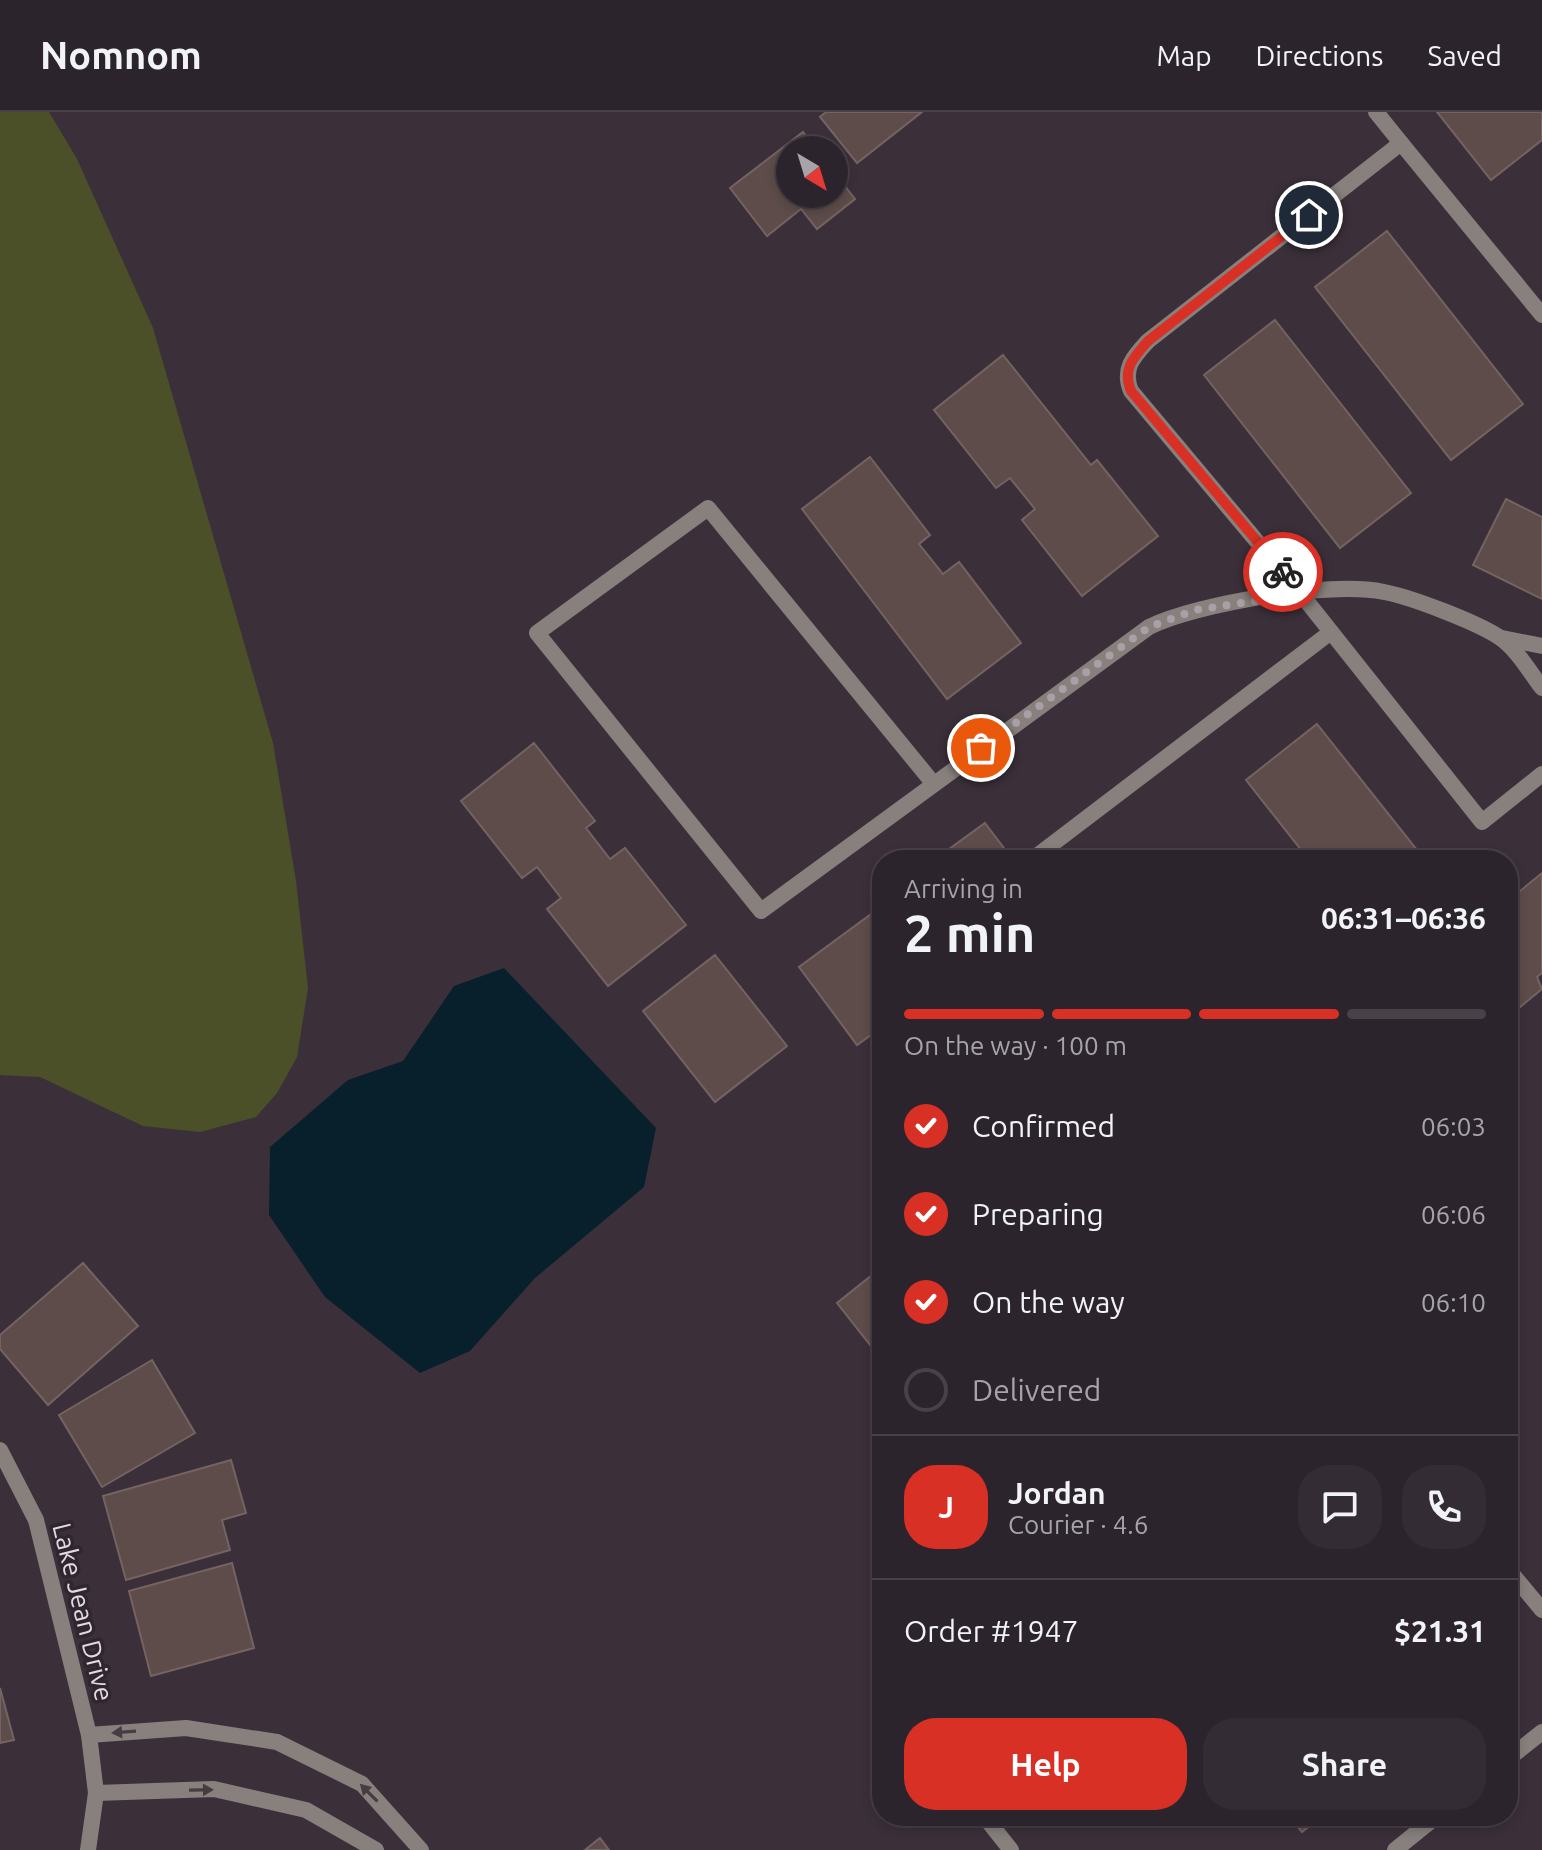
<!DOCTYPE html>
<meta charset="utf-8">
<style>
:root{--surface:#2c242c;--page:#342c34;--text:#f1f3f6;--muted:#a6a4a9;--line:#484148;--accent:#d93025}
body{margin:0;font-family:Ubuntu,sans-serif;background:var(--page);color:var(--text);height:100vh;display:flex;flex-direction:column;font-size:30px;white-space:nowrap}
*{box-sizing:border-box;margin:0}
p{font-size:26px;color:var(--muted)}
.icon{flex:none;width:44px;height:44px;fill:none;stroke:currentColor;stroke-width:2;stroke-linecap:round;stroke-linejoin:round}
.map{position:relative;flex:1;overflow:hidden}
.side{position:absolute;left:872px;top:738px;width:646px;height:976px;display:flex;flex-direction:column;background:var(--surface);border-radius:32px;box-shadow:0 4px 12px #0003,0 0 0 2px var(--line)}
.side>*{flex:none}
.needle{width:52px;rotate:142deg}
.buttons{position:absolute;left:776px;top:24px;display:grid;gap:16px}
.buttons a{display:grid;place-items:center;width:72px;height:72px;border-radius:50%;background:var(--surface);box-shadow:0 4px 12px #0003,0 0 0 2px var(--line);font-size:40px}
.pin{position:absolute;display:grid;place-items:center;width:68px;height:68px;color:#fff;margin:-34px;border:4px solid #fff;border-radius:50%;box-shadow:0 2px 8px #0007}
.courier{position:absolute;display:grid;place-items:center;width:80px;height:80px;margin:-40px;border:6px solid #d93025;border-radius:50%;background:#fff;color:#222;box-shadow:0 2px 10px #0007}
.summary em{font-style:normal;font-weight:700}
.summary div{display:flex;flex-direction:column-reverse}
.summary{display:flex;align-items:center;justify-content:space-between;height:136px;padding:0 32px}
h1{font-size:52px;font-weight:700;line-height:60px}
.bar{display:grid;grid-template-columns:repeat(4,1fr);gap:12px 8px;align-content:center;height:96px;padding:0 32px}
.bar i{height:10px;border-radius:6px;background:var(--line)}
.bar .on{background:var(--accent)}
.bar p{grid-column:span 4}
.line{display:flex;align-items:center;gap:20px;padding:0 32px;border-top:2px solid var(--line)}
.line div{flex:1}
.round{display:grid;place-items:center;flex:none;width:84px;height:84px;border-radius:32px;background:var(--page)}
ol{padding:0 32px;list-style:none}
li{display:flex;align-items:center;gap:24px;height:88px}
li p{margin-inline-start:auto}
li .icon{padding:8px;border-radius:50%;background:var(--accent);color:#fff;stroke-width:4}
li:last-child{color:var(--muted)}
li i{width:44px;height:44px;border:4px solid var(--line);border-radius:50%}
.action{display:flex;gap:16px;margin-top:auto;padding:16px 32px}
.action a{flex:1;height:92px;border-radius:32px;background:var(--accent);color:#fff;font-size:32px;font-weight:700;line-height:92px;text-align:center}
.action a+a{background:var(--page);color:var(--text)}
header{display:flex;align-items:center;gap:48px;box-sizing:border-box;height:112px;padding:0 40px;background:var(--surface);border-bottom:2px solid var(--line)}
header strong{font-size:38px}
nav{display:flex;gap:44px;margin-inline-start:auto;font-size:28px}
.map>svg:first-child{display:block}
.green{fill:#4b5028}
.water{fill:#07202c}
.building{fill:#5d4c4a;stroke:#756361;stroke-width:2}
.lines{fill:none;stroke-linecap:round;stroke-linejoin:round}
.service{stroke:#87807c;stroke-width:16}
.minor{stroke:#87807c;stroke-width:16}
.oneway{fill:#463c43}
.done{stroke:#a89fa7;stroke-width:8;stroke-dasharray:0 14.4}
.route{stroke:#d93025;stroke-width:10}
.labels{text-anchor:middle;stroke-width:7;stroke-linejoin:round;paint-order:stroke}
.street-label{font-size:26px;fill:#e2dbe2;stroke:#302630}
</style>
<header>
<strong>Nomnom</strong>
<nav><a>Map</a><a>Directions</a><a>Saved</a></nav>
</header>
<div class="map">
<svg width="1542" height="1738" viewBox="0 0 1542 1738">
<rect width="100%" height="100%" fill="#3b303a"/>
<!-- green -->
<path class="green" d="M0,0H49L77,47L153,216L273,631L296,769L308,876L297,945L277,981L256,1005L200,1020L143,1014L40,965L0,963Z"/>
<!-- water -->
<path class="water" d="M504,856L656,1016L644,1075L535,1166L470,1239L420,1261L325,1185L269,1103L270,1035L348,968L403,949L454,874Z"/>
<!-- building -->
<g class="building">
<path d="M826,0H922L857,51L820,5Z"/>
<path d="M1437,0H1542V28L1491,68Z"/>
<path d="M803,20L817,38H790V82H834V60L855,87L817,117L801,97L767,124L730,76Z"/>
<path d="M1387,119L1523,292L1451,348L1315,175Z"/>
<path d="M1275,208L1411,381L1340,436L1204,263Z"/>
<path d="M1003,243L1091,353L1097,348L1158,424L1082,484L1022,408L1035,397L1010,366L996,376L934,298Z"/>
<path d="M870,345L930,423L919,432L943,462L959,450L1021,531L947,587L802,397Z"/>
<path d="M1506,387L1542,405V487L1473,453Z"/>
<path d="M1317,612L1425,748H1309L1246,668Z"/>
<path d="M534,631L595,709L586,716L610,747L625,736L686,813L608,874L547,797L561,786L537,755L522,766L461,689Z"/>
<path d="M985,711L1013,748H934Z"/>
<path d="M1542,761V861L1537,865L1542,877L1508,905V789Z"/>
<path d="M878,797L882,803V915L857,933L799,855Z"/>
<path d="M715,843L787,934L715,990L643,899Z"/>
<path d="M83,1151L138,1214L48,1293L0,1237V1223Z"/>
<path d="M882,1155V1248L837,1191Z"/>
<path d="M152,1248L195,1321L102,1375L59,1303Z"/>
<path d="M231,1348L246,1401L222,1408L230,1438L126,1468L103,1384Z"/>
<path d="M232,1451L254,1536L151,1564L129,1479Z"/>
<path d="M0,1576L14,1628L0,1631Z"/>
<path d="M1289,1704H1322L1302,1720Z"/>
<path d="M600,1726L609,1738H585Z"/>
</g>
<g class="lines">
<!-- service -->
<g class="service">
<path d="M1376,0L1401,31"/>
<path d="M1542,203L1401,31L1148,229C1133,245 1122,257 1131,279L1301,482L1482,710L1542,662"/>
<path d="M1502,526L1542,534"/>
<path d="M933,671L708,396L537,521L761,799L1149,515C1199,491 1330,469 1384,480C1411,485 1476,510 1499,525C1517,537 1529,559 1542,576"/>
<path d="M1038,743L1331,520"/>
<path d="M1508,1457L1542,1498"/>
<path d="M1508,1647L1542,1620"/>
<path d="M984,1704L1011,1738"/>
<path d="M1395,1738L1437,1704"/>
</g>
<!-- minor -->
<g class="minor">
<path d="M0,1338L36,1408L89,1623L96,1681L88,1738"/>
<path d="M89,1623L186,1616L277,1630L362,1672L421,1738"/>
<path d="M96,1681L214,1677L306,1698L376,1738"/>
</g>
</g>
<!-- one-way arrows -->
<defs><path id="oneway-solid" d="M-6-.8H1V-3.2L6.5 0L1 3.2V.8H-6Z" transform="scale(2)"/></defs>
<g class="oneway">
<use href="#oneway-solid" transform="translate(124 1620) rotate(176)"/>
<use href="#oneway-solid" transform="translate(201 1678) rotate(-1)"/>
<use href="#oneway-solid" transform="translate(369 1681) rotate(-135)"/>
</g>
<g class="lines">
<!-- done -->
<path class="done" d="M981,636L1149,515L1195,498L1301,482L1283,460"/>
<!-- route -->
<path class="route" d="M1283,460L1131,279C1122,257 1133,246 1148,229L1309,103"/>
</g>
<g class="labels">
<!-- street labels -->
<g class="street-label">
<text transform="translate(83 1500) rotate(76)" y="9">Lake Jean Drive</text>
</g>
</g>
</svg>
<div class="buttons">
<a><svg class="needle" viewBox="-14 -14 28 28"><path d="M0-13l5 13h-10z" fill="#e53935"/><path d="M0 13l5-13h-10z" fill="#a6a4a9"/></svg></a>
</div>
<div class="pin" style="left:981px;top:636px;background:#ea580c"><svg class="icon" aria-label="bag" viewBox="0 0 24 24"><path d="M5 8h14l-1 12H6zM9 8a3 3 0 0 1 6 0"/></svg></div>
<div class="pin" style="left:1309px;top:103px;background:#1f2937"><svg class="icon" aria-label="home" viewBox="0 0 24 24"><path d="M3 11l9-7 9 7M6 9v11h12V9"/></svg></div>
<div class="courier" style="left:1283px;top:460px"><svg class="icon" aria-label="bike" viewBox="0 0 24 24"><circle cx="6" cy="16" r="4"/><circle cx="18" cy="16" r="4"/><path d="M6 16l4-8h5l3 8M10 8l3 8H6M13 5h3"/></svg></div>
<section class="side">
<div class="summary"><div><h1>2 min</h1><p>Arriving in</p></div><em>06:31–06:36</em></div>
<div class="bar"><i class="on"></i><i class="on"></i><i class="on"></i><i></i><p>On the way · 100 m</p></div>
<ol>
<li><svg class="icon" aria-label="check" viewBox="0 0 24 24"><path d="M5 12l5 5 9-10"/></svg>Confirmed<p>06:03</p></li>
<li><svg class="icon" aria-label="check" viewBox="0 0 24 24"><path d="M5 12l5 5 9-10"/></svg>Preparing<p>06:06</p></li>
<li><svg class="icon" aria-label="check" viewBox="0 0 24 24"><path d="M5 12l5 5 9-10"/></svg>On the way<p>06:10</p></li>
<li><i></i>Delivered</li>
</ol>
<div class="line" style="height:144px"><b class="round" style="background:var(--accent);color:#fff">J</b><div><b>Jordan</b><p>Courier · 4.6</p></div><a class="round"><svg class="icon" aria-label="chat" viewBox="0 0 24 24"><path d="M4 5h16v11H9l-5 4z"/></svg></a><a class="round"><svg class="icon" aria-label="phone" viewBox="0 0 24 24"><path d="M5 4h4l2 5-3 2q2 4 5 5l2-3 5 2v4C11 20 4 13 5 4z"/></svg></a></div>
<div class="line" style="height:104px"><div>Order #1947</div><b>$21.31</b></div>
<div class="action"><a>Help</a><a>Share</a></div>
</section>
</div>
